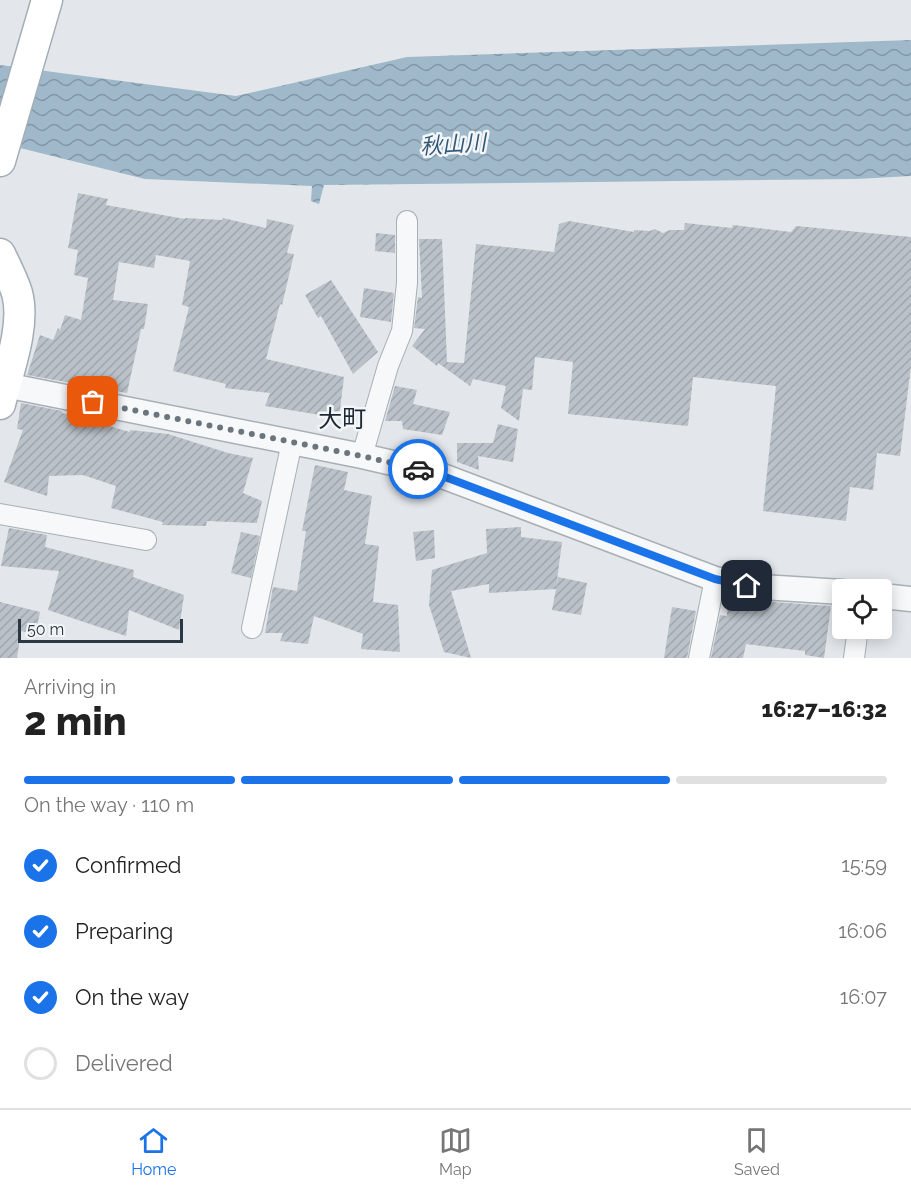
<!DOCTYPE html>
<meta charset="utf-8">
<style>
:root{--surface:#fff;--page:#f6f6f6;--text:#222;--muted:#767676;--line:#e0e0e0;--accent:#1a73e8}
body{margin:0;font-family:Raleway,"Noto Sans JP",sans-serif;background:var(--page);color:var(--text);height:100vh;display:flex;flex-direction:column;font-size:22px;white-space:nowrap}
*{box-sizing:border-box;margin:0}
p{font-size:20px;color:var(--muted)}
.icon{flex:none;width:33px;height:33px;fill:none;stroke:currentColor;stroke-width:2;stroke-linecap:round;stroke-linejoin:round}
.map{position:relative;height:658px;overflow:hidden}
.sheet{display:flex;flex-direction:column;background:var(--surface);flex:1}
.sheet>*{flex:none}
.buttons{position:absolute;left:832px;top:579px;display:grid;gap:12px}
.buttons a{display:grid;place-items:center;width:60px;height:60px;border-radius:6px;background:var(--surface);box-shadow:0 3px 15px #0003;font-size:30px}
.scale{position:absolute;left:18px;bottom:15px;width:165px;box-sizing:border-box;padding-left:6px;border:3px solid #2b3743;border-top:0;font-size:16px;line-height:21px;white-space:nowrap;color:#2b3743;-webkit-text-stroke:4px #f3f6f8;paint-order:stroke}
.pin{position:absolute;display:grid;place-items:center;width:51px;height:51px;color:#fff;margin:-26px;border-radius:12px;box-shadow:0 3px 9px #0006}
.courier{position:absolute;display:grid;place-items:center;width:60px;height:60px;margin:-30px;border:4px solid #1a73e8;border-radius:50%;background:#fff;color:#222;box-shadow:0 2px 8px #0007}
.overview em{font-style:normal;font-weight:800}
.overview div{display:flex;flex-direction:column-reverse}
.overview{display:flex;align-items:center;justify-content:space-between;height:102px;padding:0 24px}
h1{font-size:39px;font-weight:800;line-height:45px}
.bar{display:grid;grid-template-columns:repeat(4,1fr);gap:9px 6px;align-content:center;height:72px;padding:0 24px}
.bar i{height:8px;border-radius:4px;background:var(--line)}
.bar .selected{background:var(--accent)}
.bar p{grid-column:span 4}
ol{padding:0 24px;list-style:none}
li{display:flex;align-items:center;gap:18px;height:66px}
li p{margin-inline-start:auto}
li .icon{padding:6px;border-radius:50%;background:var(--accent);color:#fff;stroke-width:4}
li:last-child{color:var(--muted)}
li i{width:33px;height:33px;border:3px solid var(--line);border-radius:50%}
.menu{display:flex;justify-content:space-around;align-items:center;height:84px;border-top:2px solid var(--line);background:var(--surface);font-size:16px;color:var(--muted)}
.menu a{display:grid;justify-items:center;gap:3px}
.menu .selected{color:var(--accent)}
.map>svg:first-child{display:block}
.water{fill:url(#water-waves)}
.building{fill:url(#building-hatch)}
.lines{fill:none;stroke-linecap:round;stroke-linejoin:round}
.minor-casing{stroke:#a8afb5;stroke-width:22}
.tertiary-casing{stroke:#a8afb5;stroke-width:27}
.primary-casing{stroke:#a3adb7;stroke-width:33}
.minor{stroke:#f6f8f9;stroke-width:20}
.tertiary{stroke:#f6f8f9;stroke-width:24}
.primary{stroke:#fff;stroke-width:30}
.done{stroke:#6b757e;stroke-width:6;stroke-dasharray:0 10.8}
.route{stroke:#1a73e8;stroke-width:8}
.labels{text-anchor:middle;stroke-width:5;stroke-linejoin:round;paint-order:stroke}
.water-label{font-size:22px;font-style:italic;fill:#355a77;stroke:#f3f6f8}
.quarter-label{font-size:24px;fill:#1d2734;stroke:#f3f6f8}
</style>
<div class="map">
<svg width="911" height="658" viewBox="0 0 911 658">
<defs>
<pattern id="water-waves" width="16" height="10" patternUnits="userSpaceOnUse" patternTransform="scale(1.5)"><rect width="16" height="10" fill="#9fb9ca"/><path d="M0 5q4-4 8 0t8 0" fill="none" stroke="#8297a6"/></pattern>
<pattern id="building-hatch" width="6" height="6" patternUnits="userSpaceOnUse" patternTransform="scale(1.5)"><rect width="6" height="6" fill="#bac1c8"/><path d="M-1 1l2-2M0 6l6-6M5 7l2-2" fill="none" stroke="#a0a6ad"/></pattern>
</defs>
<rect width="100%" height="100%" fill="#e3e7eb"/>
<!-- water -->
<path class="water" d="M911,40V176L856,179L324,185L319,204L311,201L312,186L145,179L0,143V65L236,96L407,57Z"/>
<!-- building -->
<g class="building">
<path d="M78,193L108,199L106,205L185,219V218L222,220L223,218L266,228L267,219L294,225L287,253L294,254L282,305L280,304L266,359L344,377L339,418L265,406L270,393L225,388L226,384L173,371L189,307L182,305L190,261L156,255L154,268L119,262L113,300L148,304L144,329H141L127,393L27,375L40,335L53,340L58,328L60,330L65,315L81,320L88,278L74,275L78,250L68,248Z"/>
<path d="M569,221L634,232V230L650,231L655,229L663,233L670,230H684L685,223L732,228L733,225L791,232L796,226L911,237V366L900,456L877,453L873,490L850,487L846,521L763,511L776,386L693,377L688,426L568,414L573,362L535,357L532,390L523,389L519,421L501,408L506,386L473,379L470,386L438,363L437,366L412,346L425,329L414,328L418,297L422,298L419,239H442L447,362L464,363L476,244L554,252L559,224Z"/>
<path d="M376,233L395,235V253L375,251Z"/>
<path d="M331,280L378,352L353,374L321,316L318,318L305,295Z"/>
<path d="M364,288L394,293L391,322L360,317Z"/>
<path d="M395,386L417,390L413,404L450,412L442,435L403,429L402,421H385Z"/>
<path d="M21,403L62,411V413L130,432V430L168,434L228,453L253,458L243,493L262,501L257,523L207,521L206,526L162,525L163,522L111,508L116,486L83,475L49,476L47,496L4,482L23,430L17,429Z"/>
<path d="M498,424L518,429L513,462L478,456L479,470L457,462V443H493Z"/>
<path d="M315,465L348,472L344,490L372,496L365,544L379,546L373,602L398,605L400,652L361,649L363,634L314,616L308,644L280,641L283,633H265L273,587L297,591L306,531H302Z"/>
<path d="M521,527V537L562,542L556,588L558,577L587,583L581,615L552,610L556,589L489,593V584L451,591L471,658L444,652L429,605L432,570L487,553L486,529Z"/>
<path d="M9,528L47,535L45,547L134,570L133,577L184,595L179,630L129,610L126,636L48,610L59,571L1,566Z"/>
<path d="M434,530L435,558L416,561L413,532Z"/>
<path d="M241,532L260,536L251,578L231,573Z"/>
<path d="M728,597L746,600L831,606L824,658L805,655V651L746,644L743,658H711L720,615L727,616Z"/>
<path d="M0,602L40,612L35,635L21,631L17,658H0Z"/>
<path d="M672,607L696,611L687,658H664Z"/>
</g>
<g class="lines">
<!-- minor casing -->
<g class="minor-casing">
<g id="minor">
<path d="M362,456L388,366L402,331L407,283V221"/>
<path d="M0,514L146,540"/>
<path d="M252,628L292,442"/>
<path d="M699,658L715,579"/>
<path d="M854,658L858,628"/>
</g>
</g>
<!-- tertiary casing -->
<g class="tertiary-casing">
<g id="tertiary">
<path d="M0,384L362,456L432,472L715,579L747,586L843,592"/>
<path d="M882,596L911,599"/>
</g>
</g>
<!-- primary casing -->
<g class="primary-casing">
<g id="primary">
<path d="M0,161L47,0"/>
<path d="M0,254C6,267 13,280 17,293C26,325 8,372 0,404"/>
</g>
</g>
<!-- minor -->
<use href="#minor" class="minor"/>
<!-- tertiary -->
<use href="#tertiary" class="tertiary"/>
<!-- primary -->
<use href="#primary" class="primary"/>
</g>
<g class="lines">
<!-- done -->
<path class="done" d="M93,402L362,456L418,469"/>
<!-- route -->
<path class="route" d="M418,469L432,472L715,579L747,586"/>
</g>
<g class="labels">
<!-- water labels -->
<g class="water-label">
<text transform="translate(453 144) rotate(-4)" y="8">秋山川</text>
</g>
<!-- quarter labels -->
<g class="quarter-label">
<text x="342" y="427">大町</text>
</g>
</g>
</svg>
<div class="buttons">
<a><svg class="icon" aria-label="locate" viewBox="0 0 24 24"><circle cx="12" cy="12" r="6"/><path d="M12 2v4M12 18v4M2 12h4M18 12h4"/></svg></a>
</div>
<div class="scale">50 m</div>
<div class="pin" style="left:93px;top:402px;background:#ea580c"><svg class="icon" aria-label="bag" viewBox="0 0 24 24"><path d="M5 8h14l-1 12H6zM9 8a3 3 0 0 1 6 0"/></svg></div>
<div class="pin" style="left:747px;top:586px;background:#1f2937"><svg class="icon" aria-label="home" viewBox="0 0 24 24"><path d="M3 11l9-7 9 7M6 9v11h12V9"/></svg></div>
<div class="courier" style="left:418px;top:469px"><svg class="icon" aria-label="car" viewBox="0 0 24 24"><path d="M5 17H2v-5l4-1 3-4h7l3 4 3 1v5h-3M9 17h6M6 11h13"/><circle cx="7" cy="17" r="2"/><circle cx="17" cy="17" r="2"/></svg></div>
</div>
<section class="sheet">
<div class="overview"><div><h1>2 min</h1><p>Arriving in</p></div><em>16:27–16:32</em></div>
<div class="bar"><i class="selected"></i><i class="selected"></i><i class="selected"></i><i></i><p>On the way · 110 m</p></div>
<ol>
<li><svg class="icon" aria-label="check" viewBox="0 0 24 24"><path d="M5 12l5 5 9-10"/></svg>Confirmed<p>15:59</p></li>
<li><svg class="icon" aria-label="check" viewBox="0 0 24 24"><path d="M5 12l5 5 9-10"/></svg>Preparing<p>16:06</p></li>
<li><svg class="icon" aria-label="check" viewBox="0 0 24 24"><path d="M5 12l5 5 9-10"/></svg>On the way<p>16:07</p></li>
<li><i></i>Delivered</li>
</ol>
</section>
<nav class="menu">
<a class="selected"><svg class="icon" aria-label="home" viewBox="0 0 24 24"><path d="M3 11l9-7 9 7M6 9v11h12V9"/></svg>Home</a>
<a><svg class="icon" aria-label="map" viewBox="0 0 24 24"><path d="M3 6l6-2 6 2 6-2v14l-6 2-6-2-6 2zM9 4v14M15 6v14"/></svg>Map</a>
<a><svg class="icon" aria-label="saved" viewBox="0 0 24 24"><path d="M7 4h10v16l-5-4-5 4z"/></svg>Saved</a>
</nav>
